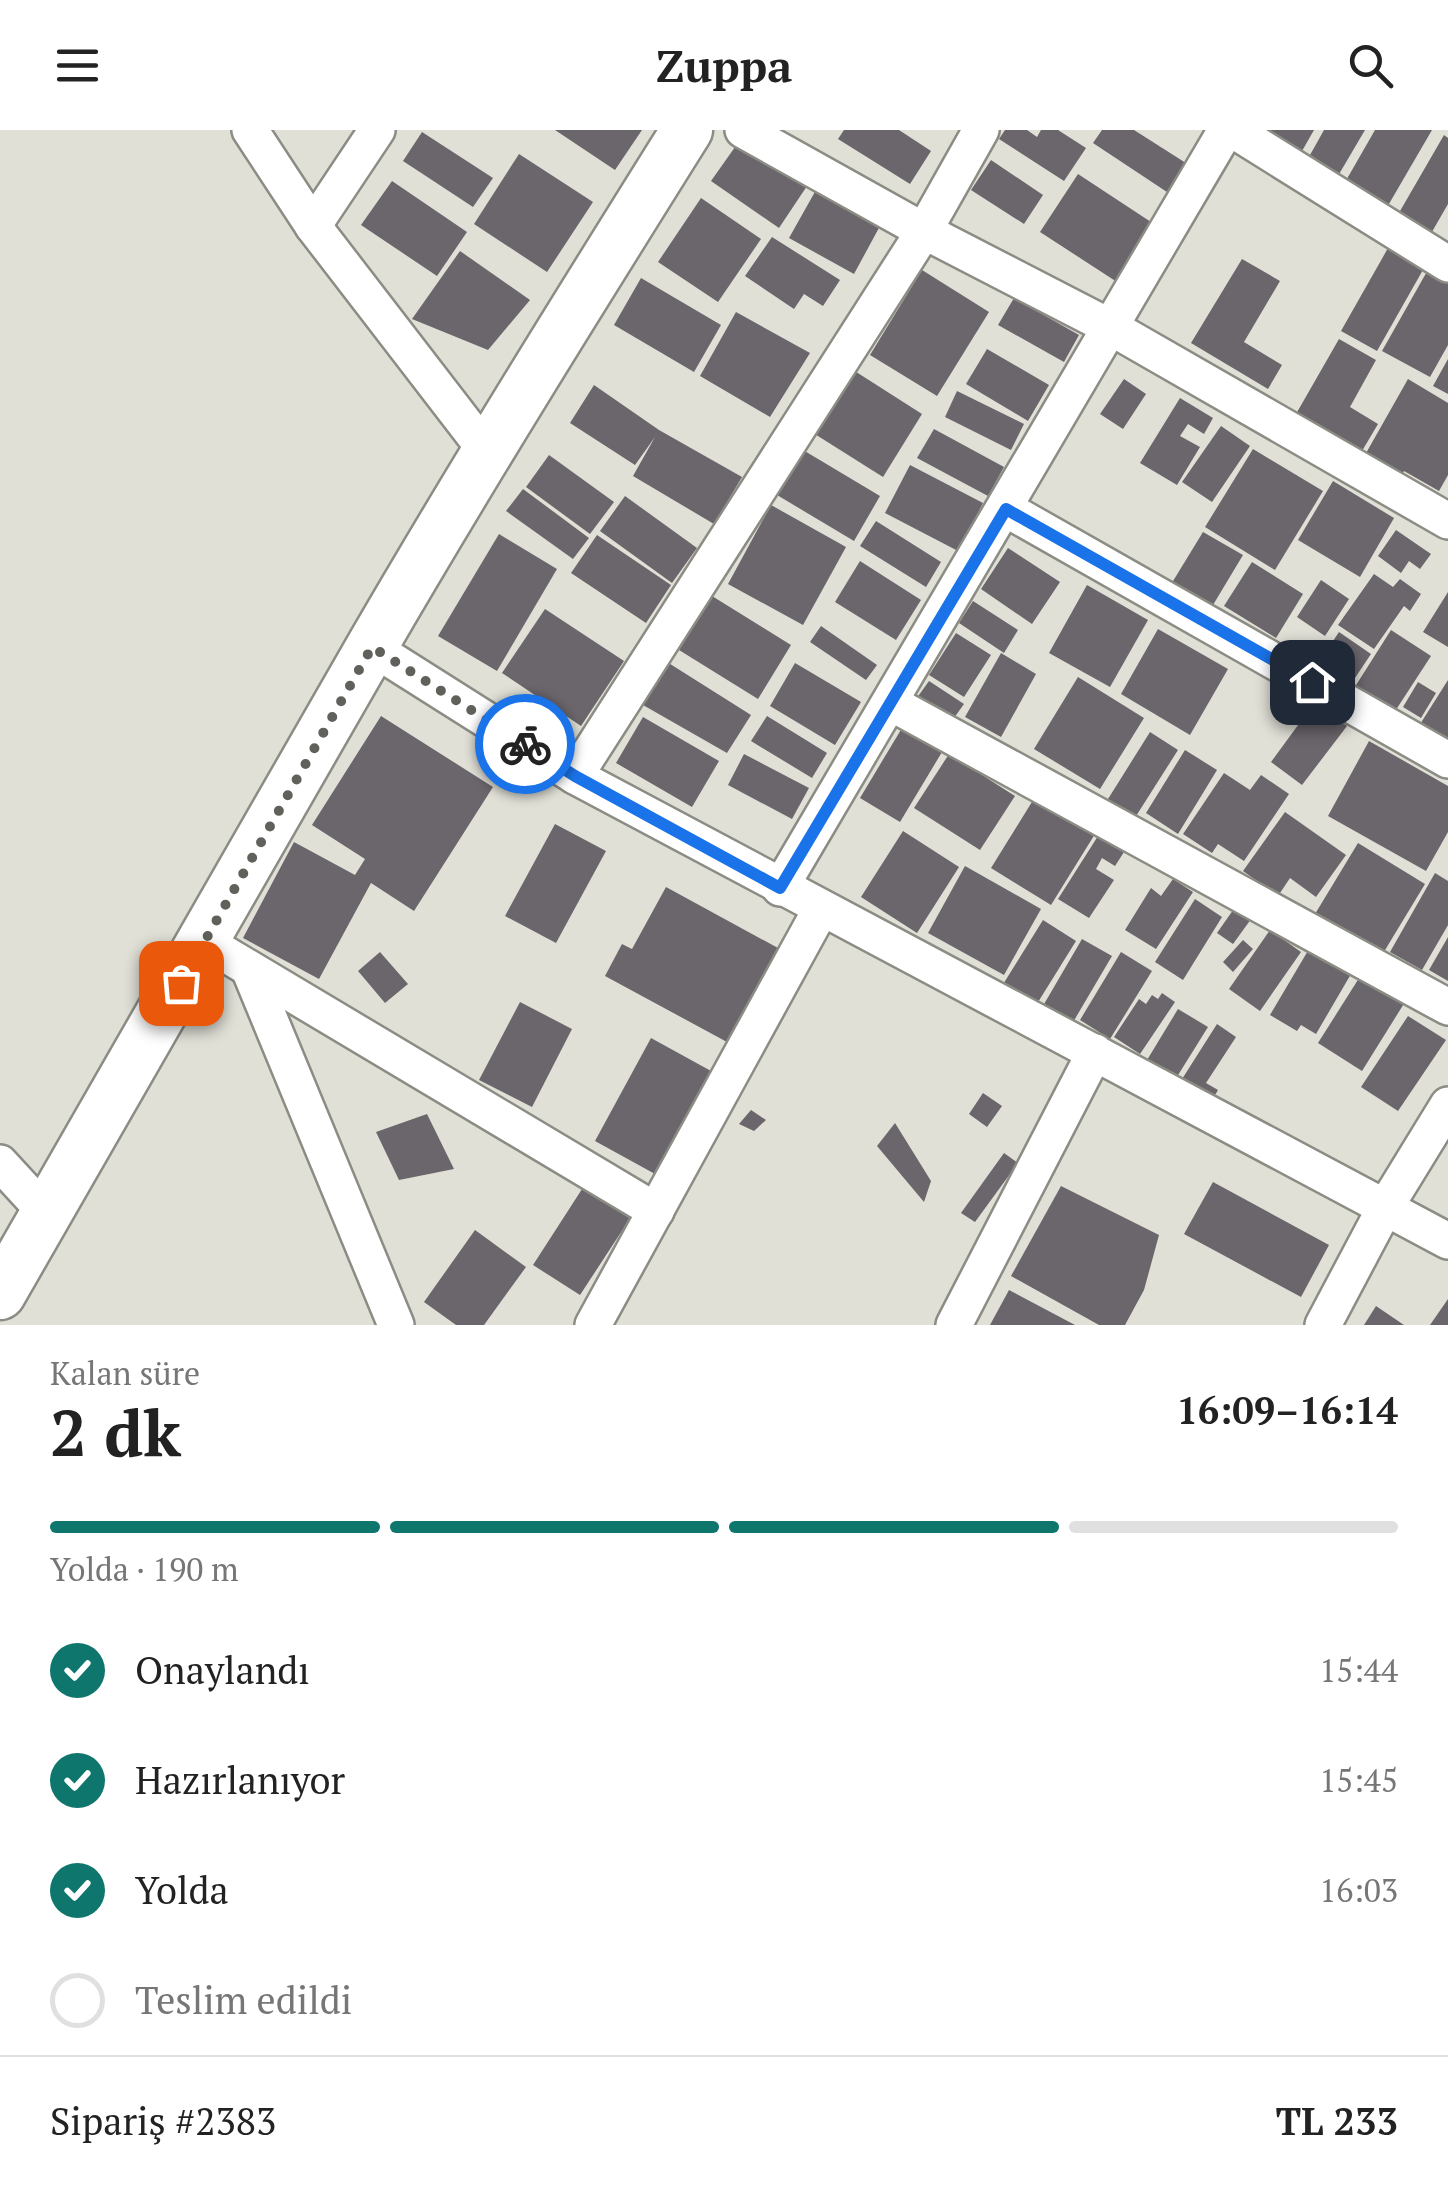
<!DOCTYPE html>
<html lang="tr">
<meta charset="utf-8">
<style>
:root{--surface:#fff;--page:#f2f2f2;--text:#222;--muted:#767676;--line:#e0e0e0;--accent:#0f766e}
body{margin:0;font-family:"PT Serif",serif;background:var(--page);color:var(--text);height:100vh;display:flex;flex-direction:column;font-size:38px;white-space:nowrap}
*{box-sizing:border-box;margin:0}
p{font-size:32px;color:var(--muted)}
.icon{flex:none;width:55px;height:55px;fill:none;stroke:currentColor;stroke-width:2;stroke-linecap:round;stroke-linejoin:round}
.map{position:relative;height:1195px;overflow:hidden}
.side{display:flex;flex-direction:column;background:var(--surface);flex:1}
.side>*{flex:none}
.pin{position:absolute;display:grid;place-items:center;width:85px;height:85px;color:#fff;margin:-42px;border-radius:20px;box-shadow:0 5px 15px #0006}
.courier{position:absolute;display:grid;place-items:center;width:100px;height:100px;margin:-50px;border:8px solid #1a73e8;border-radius:50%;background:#fff;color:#222;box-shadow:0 2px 12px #0007}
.head em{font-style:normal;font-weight:600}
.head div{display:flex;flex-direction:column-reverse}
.head{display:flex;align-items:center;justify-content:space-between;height:170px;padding:0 50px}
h1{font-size:65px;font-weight:600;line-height:75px}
.bar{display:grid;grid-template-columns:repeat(4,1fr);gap:15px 10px;align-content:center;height:120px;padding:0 50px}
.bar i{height:12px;border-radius:8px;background:var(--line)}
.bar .on{background:var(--accent)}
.bar p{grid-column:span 4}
.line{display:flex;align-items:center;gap:25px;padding:0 50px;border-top:2px solid var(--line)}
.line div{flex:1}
ol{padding:0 50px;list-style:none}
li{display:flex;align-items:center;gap:30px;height:110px}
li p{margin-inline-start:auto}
li .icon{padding:10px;border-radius:50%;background:var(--accent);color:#fff;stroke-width:4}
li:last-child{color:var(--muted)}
li i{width:55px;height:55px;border:5px solid var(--line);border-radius:50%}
header{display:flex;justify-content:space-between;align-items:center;height:130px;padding:0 50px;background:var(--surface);font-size:45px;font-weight:600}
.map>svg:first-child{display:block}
.building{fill:#6b656c}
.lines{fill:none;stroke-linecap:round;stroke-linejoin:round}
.street-casing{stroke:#8b8c83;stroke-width:40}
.secondary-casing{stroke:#8b8c83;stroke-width:55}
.street{stroke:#fff;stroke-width:35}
.secondary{stroke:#fff;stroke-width:50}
.done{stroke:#61615c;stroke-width:10;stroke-dasharray:0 18}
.route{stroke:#1a73e8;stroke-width:12}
</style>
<header><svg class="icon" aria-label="menu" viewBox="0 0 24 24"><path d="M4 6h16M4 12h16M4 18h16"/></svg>Zuppa<svg class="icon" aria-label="search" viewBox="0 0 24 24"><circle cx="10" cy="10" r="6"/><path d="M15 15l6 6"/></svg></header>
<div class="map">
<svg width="1448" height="1195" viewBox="0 0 1448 1195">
<rect width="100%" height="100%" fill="#e0e0d7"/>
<!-- building -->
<g class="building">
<path d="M555,0H642L615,40Z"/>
<path d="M844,0H899L931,21L910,54L838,9Z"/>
<path d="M1005,0H1027L1037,7L1041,0H1058L1086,18L1064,51L999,9Z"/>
<path d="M1102,0H1134L1189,35L1170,64L1093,13Z"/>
<path d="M1267,0H1314L1298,28L1262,8Z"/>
<path d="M1324,0H1365L1335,51L1305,34Z"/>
<path d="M1375,0H1432L1386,79L1344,54Z"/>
<path d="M422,2L493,48L473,77L403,31Z"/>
<path d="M1444,5L1448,8V74L1429,107L1396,88Z"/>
<path d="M740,10L807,56L779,98L711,51Z"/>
<path d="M519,24L593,72L547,142L474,94Z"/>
<path d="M991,30L1043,65L1024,94L971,60Z"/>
<path d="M1078,44L1154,94L1117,152L1040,102Z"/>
<path d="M392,51L467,102L437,146L361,95Z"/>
<path d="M816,60L880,96L854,144L789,108Z"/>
<path d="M701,68L761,109L718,172L658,132Z"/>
<path d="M772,107L840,150L823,176L804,164L794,179L745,146Z"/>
<path d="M1392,111L1428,131L1377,221L1341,201Z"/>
<path d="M460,121L530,170L488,220L412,189Z"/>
<path d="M1242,129L1280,151L1244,212L1282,235L1268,259L1191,213Z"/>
<path d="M1429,138L1448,149V215L1430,247L1382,221Z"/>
<path d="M922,140L989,182L937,266L870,225Z"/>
<path d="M641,148L721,195L694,242L614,195Z"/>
<path d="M1014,168L1079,205L1064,232L998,195Z"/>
<path d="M736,182L810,223L770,287L700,246Z"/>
<path d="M1339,209L1376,230L1350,277L1378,294L1362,321L1296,284Z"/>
<path d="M987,219L1049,255L1028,291L966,254Z"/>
<path d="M1448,229V264L1433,256Z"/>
<path d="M850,238L922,284L883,347L810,301Z"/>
<path d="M1124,249L1146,264L1123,299L1100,284Z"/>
<path d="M1408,249L1448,273V345L1439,361L1404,341L1398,353L1361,332Z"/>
<path d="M594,255L659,300L742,347L714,394L633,346L655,307L635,335L570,293Z"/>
<path d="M957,261L1024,294L1011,320L945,287Z"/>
<path d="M1180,268L1213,288L1204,304L1188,294L1180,306L1200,317L1177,355L1140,333Z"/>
<path d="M1221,296L1250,316L1212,372L1182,352Z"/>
<path d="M934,299L1004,337L988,366L917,328Z"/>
<path d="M1253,319L1323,361L1275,440L1205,397Z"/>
<path d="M803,320L880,366L854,411L777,365Z"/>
<path d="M549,325L614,372L590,404L526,357Z"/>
<path d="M910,335L983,373L958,421L885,383Z"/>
<path d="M1333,351L1394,388L1360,447L1298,410Z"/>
<path d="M523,359L589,408L573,429L506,381Z"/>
<path d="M625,366L697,418L672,453L600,401Z"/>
<path d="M771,375L846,417L803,495L728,454Z"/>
<path d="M876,391L941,432L926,457L860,416Z"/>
<path d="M1396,400L1431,424L1420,439L1409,431L1401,443L1378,426Z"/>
<path d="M1203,402L1243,425L1210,480L1170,456Z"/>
<path d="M499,404L557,439L497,541L438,506Z"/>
<path d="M597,405L671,455L646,493L571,443Z"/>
<path d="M1008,418L1060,452L1032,494L981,459Z"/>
<path d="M860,431L921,470L896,510L835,472Z"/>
<path d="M1252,432L1303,464L1276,508L1224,476Z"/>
<path d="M1374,444L1393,457L1400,449L1421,464L1410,481L1404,476L1374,519L1338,495Z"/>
<path d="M1321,450L1349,469L1325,506L1297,487Z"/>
<path d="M1087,455L1148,490L1110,557L1049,523Z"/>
<path d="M1448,462V517L1423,502Z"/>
<path d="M712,466L791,515L758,569L679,520Z"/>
<path d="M973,471L1018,500L1004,523L959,493Z"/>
<path d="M545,479L624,531L581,596L502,543Z"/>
<path d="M821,496L877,535L866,550L810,512Z"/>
<path d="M1158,499L1228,539L1190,605L1121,564Z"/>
<path d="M1391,500L1431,526L1390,589L1351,563Z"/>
<path d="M1339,502L1371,524L1347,560L1315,538Z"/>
<path d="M956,503L991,525L964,567L929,545Z"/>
<path d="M1001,523L1036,544L1001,607L965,587Z"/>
<path d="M667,532L751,585L727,623L643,575Z"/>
<path d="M795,533L861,572L835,615L770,576Z"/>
<path d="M1078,547L1144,588L1100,659L1034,619Z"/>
<path d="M1448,550V619L1417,599Z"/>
<path d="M929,551L964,574L949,595L914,572Z"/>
<path d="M1418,552L1436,563L1421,588L1403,577Z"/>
<path d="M1315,572L1347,596L1302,655L1271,632Z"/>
<path d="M381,586L493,657L414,781L371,753L319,849L243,808L294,712L355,745L365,729L312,695Z"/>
<path d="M767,586L827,623L812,648L751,611Z"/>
<path d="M643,587L719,631L692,677L616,633Z"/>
<path d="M902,598L942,622L900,692L860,668Z"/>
<path d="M1150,602L1178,620L1131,694L1103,677Z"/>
<path d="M1369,611L1448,656V702L1426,741L1328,686Z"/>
<path d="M1185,620L1217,640L1178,704L1146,683Z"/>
<path d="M744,624L809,658L792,689L728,655Z"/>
<path d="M949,624L1015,666L980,720L914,678Z"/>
<path d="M1224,643L1250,660L1261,645L1289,664L1244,731L1218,714L1212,723L1183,704Z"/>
<path d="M1035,667L1095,704L1051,775L991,738Z"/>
<path d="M1285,682L1346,725L1316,767L1290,748L1278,766L1243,741Z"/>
<path d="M555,694L606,721L556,813L505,786Z"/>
<path d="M903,701L959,737L917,803L861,767Z"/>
<path d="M1098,706L1124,722L1115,736L1102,728L1096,739L1114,750L1089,788L1058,769Z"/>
<path d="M1358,713L1425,754L1379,830L1312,789Z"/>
<path d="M965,736L1041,779L1004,845L928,803Z"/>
<path d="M1435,743L1448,751V795L1422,840L1390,822Z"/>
<path d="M1173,749L1193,762L1156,819L1125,800L1151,758L1161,766Z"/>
<path d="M666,757L778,818L727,912L605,846L622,814L632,819Z"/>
<path d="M1195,769L1222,787L1183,850L1155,832Z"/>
<path d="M1238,773L1254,785L1233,814L1217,803Z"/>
<path d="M1043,790L1076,811L1035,877L1002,856Z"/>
<path d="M1270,800L1301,822L1260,881L1229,859Z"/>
<path d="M1448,807V851L1429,840Z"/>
<path d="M1082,809L1112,826L1069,899L1040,881Z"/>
<path d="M1243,810L1253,819L1233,842L1223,832Z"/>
<path d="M1309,819L1351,844L1316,904L1301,895L1297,901L1270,885Z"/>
<path d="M380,822L408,854L385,873L358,841Z"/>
<path d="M1121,822L1152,841L1110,909L1080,890Z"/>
<path d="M1361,845L1405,872L1362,941L1318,913Z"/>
<path d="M1162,863L1175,872L1140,924L1114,907L1139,869L1146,874L1152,865L1158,869Z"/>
<path d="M520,872L572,899L532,977L479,950Z"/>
<path d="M1178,879L1208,897L1170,958L1141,940Z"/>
<path d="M1408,886L1446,910L1398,981L1361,957Z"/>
<path d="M1217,894L1236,907L1206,953L1218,960L1208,977L1177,957Z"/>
<path d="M651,908L711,941L655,1044L595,1011Z"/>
<path d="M983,963L1002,976L987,997L969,984Z"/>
<path d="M751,980L766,990L754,1001L739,994Z"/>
<path d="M427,984L454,1039L399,1050L376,1002Z"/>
<path d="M895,993L931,1051L924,1072L877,1016Z"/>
<path d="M1004,1023L1018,1033L975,1092L961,1083Z"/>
<path d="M1213,1052L1329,1115L1301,1167L1184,1104Z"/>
<path d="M584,1056L631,1087L580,1165L533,1135Z"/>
<path d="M1061,1056L1159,1105L1144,1160L1125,1195H1099L1011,1146Z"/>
<path d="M475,1100L526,1137L484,1195H456L424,1172Z"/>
<path d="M1009,1160L1075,1195H990Z"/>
<path d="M1448,1169V1195H1430Z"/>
<path d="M1376,1176L1404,1195H1364Z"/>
</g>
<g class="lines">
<!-- street casing -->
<g class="street-casing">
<g id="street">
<path d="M250,0L313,96L487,322"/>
<path d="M743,0L924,101L1112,198L1448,391"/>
<path d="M1233,0L1448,134"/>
<path d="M313,96L377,0"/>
<path d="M1006,379L1448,630"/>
<path d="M371,517L575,646L1448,1111"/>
<path d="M891,573L1448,877"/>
<path d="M575,646L924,101L981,0"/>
<path d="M780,758L1226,0"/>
<path d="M205,812L656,1081"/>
<path d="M249,839L396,1195"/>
<path d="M0,1033L47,1084"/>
<path d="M593,1195L821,779"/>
<path d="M954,1195L1095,922"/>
<path d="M1323,1195L1386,1076L1448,975"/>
</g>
</g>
<!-- secondary casing -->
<g class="secondary-casing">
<path id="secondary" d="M0,1164C125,949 247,731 372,516C473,342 580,171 687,0"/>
</g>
<!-- street -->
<use href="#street" class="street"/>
<!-- secondary -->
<use href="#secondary" class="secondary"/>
</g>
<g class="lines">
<!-- done -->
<path class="done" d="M181,853L372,517L525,614"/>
<!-- route -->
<path class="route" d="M525,614L575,646L780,758L1006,379L1312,552"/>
</g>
</svg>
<div class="pin" style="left:181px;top:853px;background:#ea580c"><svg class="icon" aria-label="bag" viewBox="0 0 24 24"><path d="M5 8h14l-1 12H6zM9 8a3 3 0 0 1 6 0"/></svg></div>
<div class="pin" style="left:1312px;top:552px;background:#1f2937"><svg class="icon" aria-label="home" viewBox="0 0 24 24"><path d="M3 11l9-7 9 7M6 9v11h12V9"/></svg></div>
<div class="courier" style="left:525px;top:614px"><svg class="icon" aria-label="bike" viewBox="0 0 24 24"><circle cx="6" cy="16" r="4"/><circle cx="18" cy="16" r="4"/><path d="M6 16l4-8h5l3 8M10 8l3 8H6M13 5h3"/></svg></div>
</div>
<section class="side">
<div class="head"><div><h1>2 dk</h1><p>Kalan süre</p></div><em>16:09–16:14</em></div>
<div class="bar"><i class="on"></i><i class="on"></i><i class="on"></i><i></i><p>Yolda · 190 m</p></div>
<ol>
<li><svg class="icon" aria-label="check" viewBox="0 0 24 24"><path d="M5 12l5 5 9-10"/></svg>Onaylandı<p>15:44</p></li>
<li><svg class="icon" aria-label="check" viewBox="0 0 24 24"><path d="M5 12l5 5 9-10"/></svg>Hazırlanıyor<p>15:45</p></li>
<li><svg class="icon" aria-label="check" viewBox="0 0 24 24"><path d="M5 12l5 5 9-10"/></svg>Yolda<p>16:03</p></li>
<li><i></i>Teslim edildi</li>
</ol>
<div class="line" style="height:130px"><div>Sipariş #2383</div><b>TL 233</b></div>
</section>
